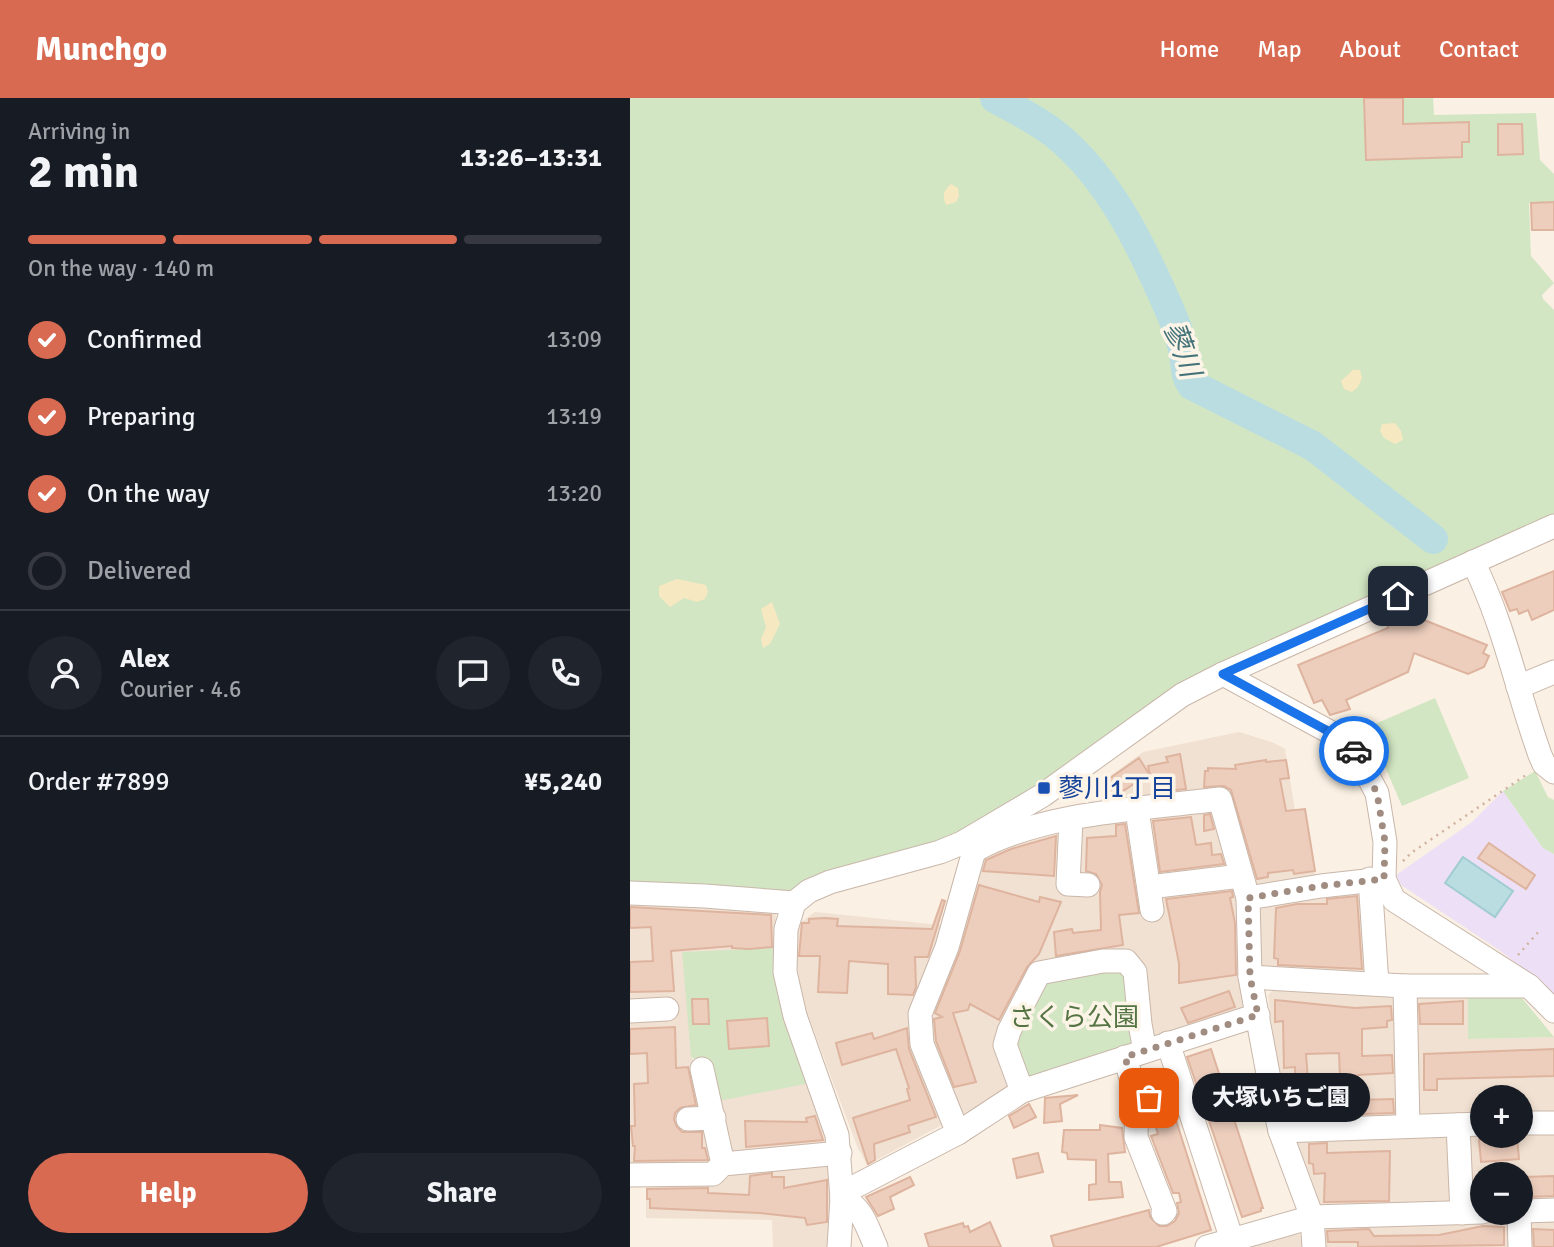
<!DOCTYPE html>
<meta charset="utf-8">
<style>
:root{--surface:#171b24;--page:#20242c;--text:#f1f3f6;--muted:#9ea1a6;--line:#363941;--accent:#d96a52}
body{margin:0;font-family:Signika,"Noto Sans JP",sans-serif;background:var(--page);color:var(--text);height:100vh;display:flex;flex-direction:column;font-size:26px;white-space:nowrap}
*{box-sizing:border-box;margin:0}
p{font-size:23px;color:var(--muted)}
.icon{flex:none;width:38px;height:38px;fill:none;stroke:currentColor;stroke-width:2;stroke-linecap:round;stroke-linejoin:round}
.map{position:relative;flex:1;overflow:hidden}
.side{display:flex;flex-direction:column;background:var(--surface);width:630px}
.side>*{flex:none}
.tools{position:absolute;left:840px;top:987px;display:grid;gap:14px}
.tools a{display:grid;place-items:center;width:63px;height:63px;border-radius:50%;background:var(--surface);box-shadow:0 4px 10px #0003;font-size:35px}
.pin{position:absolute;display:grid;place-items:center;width:60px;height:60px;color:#fff;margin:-30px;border-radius:14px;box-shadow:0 4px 10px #0006}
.courier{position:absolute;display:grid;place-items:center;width:70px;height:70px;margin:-35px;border:5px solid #1a73e8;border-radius:50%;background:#fff;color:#222;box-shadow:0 2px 9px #0007}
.bubble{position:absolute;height:49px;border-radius:24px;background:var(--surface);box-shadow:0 4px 10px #0003;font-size:23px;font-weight:800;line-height:49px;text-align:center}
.overview em{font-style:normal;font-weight:800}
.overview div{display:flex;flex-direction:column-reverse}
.overview{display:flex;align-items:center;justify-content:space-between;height:119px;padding:0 28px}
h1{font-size:46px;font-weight:800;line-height:52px}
.bar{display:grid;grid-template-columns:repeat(4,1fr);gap:10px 7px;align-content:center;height:84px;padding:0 28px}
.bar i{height:9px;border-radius:5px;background:var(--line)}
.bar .selected{background:var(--accent)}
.bar p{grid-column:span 4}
.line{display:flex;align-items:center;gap:18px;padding:0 28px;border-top:2px solid var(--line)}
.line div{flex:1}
.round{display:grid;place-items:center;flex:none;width:74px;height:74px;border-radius:37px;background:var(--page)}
ol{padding:0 28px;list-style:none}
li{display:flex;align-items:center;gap:21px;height:77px}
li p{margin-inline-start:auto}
li .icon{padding:7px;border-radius:50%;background:var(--accent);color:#fff;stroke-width:4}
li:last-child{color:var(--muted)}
li i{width:38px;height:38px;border:4px solid var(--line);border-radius:50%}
.button{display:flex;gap:14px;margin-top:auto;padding:14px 28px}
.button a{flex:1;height:80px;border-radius:42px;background:var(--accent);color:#fff;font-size:28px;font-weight:800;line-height:80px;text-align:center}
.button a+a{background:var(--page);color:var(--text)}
header{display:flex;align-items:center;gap:42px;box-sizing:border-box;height:98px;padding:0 35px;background:var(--accent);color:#fff}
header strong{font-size:33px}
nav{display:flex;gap:38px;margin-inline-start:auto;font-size:24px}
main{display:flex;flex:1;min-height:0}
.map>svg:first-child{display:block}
.residential{fill:#f1e1d2;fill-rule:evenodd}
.education{fill:#ede0f6}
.green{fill:#d2e6c3}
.sand{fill:#f6e8c0}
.water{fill:#b9dde1;stroke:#a0ccd2;stroke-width:2}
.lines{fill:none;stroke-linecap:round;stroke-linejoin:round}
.river{stroke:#b9dde1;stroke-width:30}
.building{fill:#edcebd;stroke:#deb49f;stroke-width:2;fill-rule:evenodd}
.minor-casing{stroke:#c9b7aa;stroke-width:25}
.path{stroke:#d1b1a0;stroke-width:2.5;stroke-dasharray:2 5;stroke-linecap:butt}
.minor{stroke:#fff;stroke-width:23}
.done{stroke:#a08c80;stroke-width:7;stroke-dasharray:0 12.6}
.route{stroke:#1a73e8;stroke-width:9}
.transit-dot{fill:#1a4fb4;stroke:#fdf4e8;stroke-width:2.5}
.labels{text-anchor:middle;stroke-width:7;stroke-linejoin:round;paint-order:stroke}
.transit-label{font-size:26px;fill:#164399;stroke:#fdf4e8;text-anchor:start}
.park-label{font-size:26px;fill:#547444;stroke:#fdf4e8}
.water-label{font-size:28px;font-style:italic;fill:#44737a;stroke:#fdf4e8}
</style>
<header>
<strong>Munchgo</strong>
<nav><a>Home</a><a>Map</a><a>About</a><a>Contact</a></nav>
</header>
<main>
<section class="side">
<div class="overview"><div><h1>2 min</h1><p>Arriving in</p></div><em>13:26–13:31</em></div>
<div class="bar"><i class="selected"></i><i class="selected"></i><i class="selected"></i><i></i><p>On the way · 140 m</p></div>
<ol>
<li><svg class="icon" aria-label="check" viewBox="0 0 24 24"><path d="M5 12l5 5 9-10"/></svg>Confirmed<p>13:09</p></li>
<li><svg class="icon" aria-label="check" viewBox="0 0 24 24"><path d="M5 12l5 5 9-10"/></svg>Preparing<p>13:19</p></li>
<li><svg class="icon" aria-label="check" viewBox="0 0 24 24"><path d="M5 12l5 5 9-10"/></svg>On the way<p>13:20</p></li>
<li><i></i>Delivered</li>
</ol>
<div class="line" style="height:126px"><a class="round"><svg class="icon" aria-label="person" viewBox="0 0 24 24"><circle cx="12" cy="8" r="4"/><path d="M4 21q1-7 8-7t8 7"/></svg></a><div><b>Alex</b><p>Courier · 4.6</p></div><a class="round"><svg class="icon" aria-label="chat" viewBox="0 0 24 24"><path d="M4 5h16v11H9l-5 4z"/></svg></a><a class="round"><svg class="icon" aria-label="phone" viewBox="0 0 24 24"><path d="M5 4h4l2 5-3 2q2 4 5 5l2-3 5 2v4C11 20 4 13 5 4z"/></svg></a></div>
<div class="line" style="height:91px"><div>Order #7899</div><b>¥5,240</b></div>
<div class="button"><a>Help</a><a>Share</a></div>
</section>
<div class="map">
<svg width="924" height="1149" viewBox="0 0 924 1149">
<rect width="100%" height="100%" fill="#faf0e3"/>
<!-- residential -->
<g class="residential">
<path d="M609,634L644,645L655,651L665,712L675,711L688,792L731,787L743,874H628L615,917L398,981L237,1067L227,1048L174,907L166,864L165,838L170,825L185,814L330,829L351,756L375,743L480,721L464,690L513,654Z"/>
<path d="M0,802L146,809L145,850L61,959L70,970L180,985L199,1042L185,1052L80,1072L0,1075Z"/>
<path d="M647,888L838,896V941L924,939V1149H594L662,1133L672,1138L686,1112L649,985L638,897ZM852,999H891V1038H852ZM852,1076H891V1115H852Z"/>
<path d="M202,1067L201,1149H143L142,1122L16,1120V1082L95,1072Z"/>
</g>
<!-- education -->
<path class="education" d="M873,693L913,750L924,756V899L904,879L869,852L771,787L766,777L842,724Z"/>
<!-- green -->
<g class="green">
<path d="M0,0H803L804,17L906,15L910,62L924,76V103L899,105L901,158L924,185L912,197L913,201L924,212V418L494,625L358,721L310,745L166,789L158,794L0,784Z"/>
<path d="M805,600L839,680L772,708L738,629Z"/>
<path d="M905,673L918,699L924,702V756L913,750L873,693Z"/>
<path d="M145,850C144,906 160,936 180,985L84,1004L77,966L61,959L52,854Z"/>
<path d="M496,872L504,946L397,979L386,944L418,879Z"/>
<path d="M838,896L885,897L892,900L924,939L838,941Z"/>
</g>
<!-- sand -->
<g class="sand">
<path d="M321,86L328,90L329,98L326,104L316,107C312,98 313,93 321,86Z"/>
<path d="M723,272H730L732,280L728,289L722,294L714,291L711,283Z"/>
<path d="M765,325L771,333L773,342L765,346L754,340L750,333L752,326Z"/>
<path d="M47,481L76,487L78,494L75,501L67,504L54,500L40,509L29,498V488Z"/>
<path d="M142,504L150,526L140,546L133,550L131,541L136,529L131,511Z"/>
</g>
<!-- water -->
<path class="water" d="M833,759L883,793L865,819L815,785Z"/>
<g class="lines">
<!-- river -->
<path class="river" d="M365,0C385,11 407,22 425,36C482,82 515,155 543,220C548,232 552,244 554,256C556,267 555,279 562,287L683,348L803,441"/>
</g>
<!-- building -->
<g class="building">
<path d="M734,0H773V26L839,24V44H832V59L736,62Z"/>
<path d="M868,26H892L893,56L868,57Z"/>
<path d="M924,104V132H902L901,105Z"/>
<path d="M924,473V512L902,522L898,512L889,516L887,511L880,513L872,494Z"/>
<path d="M779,516L857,547L853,555L859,558L854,569L838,576L784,555L778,574L716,602L720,611L700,617L692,602L684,605L668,567L758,530L757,525Z"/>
<path d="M550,656L556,691L524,694L518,668L538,664L536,659Z"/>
<path d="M509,660L519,676L493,693L492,691L474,701L467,689Z"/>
<path d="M636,662V664L656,662L659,680L650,681L656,713L675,711L685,773L664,776L663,772L638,775V779L627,781L601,692L594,688L574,689L575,673H578V670L606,671L605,667Z"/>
<path d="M580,716L584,731L574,733V717Z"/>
<path d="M561,719L566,747L581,745L582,757L591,756L594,766L530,774L523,723Z"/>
<path d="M495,726L509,815L489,817L493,847L426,858L424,834L442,831L443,835L471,832L470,794L472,787L466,776L456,773L457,740L486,738V727Z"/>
<path d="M426,738L424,778L353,773L356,762L381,751Z"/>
<path d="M859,745L905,777L896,791L848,760Z"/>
<path d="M349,787L409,804L410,799L431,804L409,856L397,869L369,922L340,906L338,912L323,915L346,984L324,989L306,943L304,921L312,919L305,915L330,853Z"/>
<path d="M602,793L603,799L600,800L605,825L606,877L549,885V865L536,801Z"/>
<path d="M727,798L732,871L648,867V861L644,860L646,810L667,806H697V801Z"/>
<path d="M312,802L315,803L298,859H285L286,889L283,897L258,896V866L219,863L217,895L188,894L190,858H169L172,825H179V821L195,820L208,821L207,828L302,831Z"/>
<path d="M0,809L141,817L142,849L119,851L102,850V848L41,853L44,893L0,894V864L23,863L21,829L0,830Z"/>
<path d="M599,893L605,909L558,925L551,910Z"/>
<path d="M62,901H78L79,926H63Z"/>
<path d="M645,902L725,910L761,908L762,922L757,923V929L732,931V958L762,957L763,975L728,977V1002L763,1001L764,1015L672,1018L671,996H665V969L654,970L653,923L645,924ZM709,955L710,980L678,982L676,956Z"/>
<path d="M833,903V926H790L789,906Z"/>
<path d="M137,920L139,948L99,951L97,923Z"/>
<path d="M45,929L46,970L58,969L66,1007L50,1010L45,1015L44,1022L47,1029L52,1034H72V1050H75L78,1062L4,1063L5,1048H3L1,1028H5L4,986L18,985L17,955L0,956V931Z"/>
<path d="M277,930L279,951L306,1019L278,1028L280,1034L244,1046L245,1062L238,1066L223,1020L280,1002L277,991L279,990L266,951L212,967L206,945L242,935L244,941Z"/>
<path d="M581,951L633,1110H631V1113L612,1119L557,959Z"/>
<path d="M924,951V978L807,981V992H794V956Z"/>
<path d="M448,997L430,1006L432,1023L414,1025L415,1000Z"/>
<path d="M541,999L545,1012L543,1013L581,1132L526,1149H424L421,1138L519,1112L520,1119L529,1128H537L545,1123L549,1115L547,1105L551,1104L549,1095H543L521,1038L528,1036L521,1014L527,1011L533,1002Z"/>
<path d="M399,1006L406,1019L384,1030L379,1018Z"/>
<path d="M185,1018L193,1042L116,1049L115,1023L177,1024L176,1020Z"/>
<path d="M470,1027L492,1030L495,1054L478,1056L479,1084H491L493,1099L459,1102V1087L466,1086V1062L438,1061L437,1055L432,1054L434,1032H470Z"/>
<path d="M887,1039L889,1061L851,1064L849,1042Z"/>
<path d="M697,1045V1055L760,1053L759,1103L694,1104L695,1075L684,1076L683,1066L679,1065V1046Z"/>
<path d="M408,1055L413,1074L387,1080L383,1061Z"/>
<path d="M142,1075V1079H154V1090L197,1082V1124L177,1127L175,1120L130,1115L20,1110V1101H17V1091L78,1090V1095L119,1097L120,1078Z"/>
<path d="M924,1078V1098L891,1099V1079Z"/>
<path d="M280,1079L284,1087L260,1099L264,1111L248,1118L236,1099Z"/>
<path d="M360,1124L371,1149H299L295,1136L333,1125L334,1129L338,1128L340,1134Z"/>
<path d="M853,1128L874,1129V1147L728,1149V1144H698L697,1133L739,1131L744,1138L809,1137Z"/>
<path d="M903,1131L924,1132V1149H904Z"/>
</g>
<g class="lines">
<!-- minor casing -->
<g class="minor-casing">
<g id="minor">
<path d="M843,464C874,526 887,593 910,657L914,666L924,674"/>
<path d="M593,576L720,645L747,695L755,744L754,781L764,802L899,888L924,913"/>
<path d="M888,589L924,574"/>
<path d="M507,712L522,812"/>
<path d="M441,721L438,786L458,787"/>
<path d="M349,750C417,714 513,711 590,701L618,800"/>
<path d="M740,781L747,886"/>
<path d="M519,789L611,778"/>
<path d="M0,795L75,798L164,805"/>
<path d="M620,879L775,888H899"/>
<path d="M775,888L778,1028"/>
<path d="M0,913L37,911"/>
<path d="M538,945L602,1142"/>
<path d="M495,959L507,1001L519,1000"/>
<path d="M72,971L93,1066"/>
<path d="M392,993L375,947L379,933L409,875L473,863H496L505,874L510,926L515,953"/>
<path d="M507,1001L506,1039L535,1113L533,1115"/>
<path d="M58,1021L84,1020"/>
<path d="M891,1025H924"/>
<path d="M828,1027L832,1115"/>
<path d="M650,1033L852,1026"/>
<path d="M328,1035L292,946L290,916L317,849L344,753L351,737"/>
<path d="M0,1077L83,1076L93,1066L210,1055"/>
<path d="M212,1100L224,1089L328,1035L392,993L628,917"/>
<path d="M212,1100C233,1110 237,1129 246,1149"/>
<path d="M891,1113L924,1112"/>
<path d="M889,1115L890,1149"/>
<path d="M209,1149L212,1100L207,1037L165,918L155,874L156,831L164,805L179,793L200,784L310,754L332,745L413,697L552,597L593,576L924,428"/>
<path d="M577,1149L682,1119L852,1114"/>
<path d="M684,1149L682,1119L650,1033L642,997L620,879L618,800L691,788L754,781"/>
</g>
</g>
<!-- path -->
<g class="path">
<path d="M773,763L781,755L896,677"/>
<path d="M888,857L910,832"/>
</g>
<!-- minor -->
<use href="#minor" class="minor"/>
</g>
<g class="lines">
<!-- done -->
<path class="done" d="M519,1000L507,1001L495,959L628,917L620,879L618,800L691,788L754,781L755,744L747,695L724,653"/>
<!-- route -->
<path class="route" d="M724,653L720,645L593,576L768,498"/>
</g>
<!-- markers -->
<rect class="transit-dot" x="407" y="683" width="14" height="14" rx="3.5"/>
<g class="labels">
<!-- transit labels -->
<g class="transit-label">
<text x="428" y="699">蓼川1丁目</text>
</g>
<!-- park labels -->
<g class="park-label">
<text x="444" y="928">さくら公園</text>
</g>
<!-- water labels -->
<g class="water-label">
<text transform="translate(553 251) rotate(70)" y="10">蓼川</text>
</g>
</g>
</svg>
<div class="tools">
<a>+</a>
<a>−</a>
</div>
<div class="pin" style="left:519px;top:1000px;background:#ea580c"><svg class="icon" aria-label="bag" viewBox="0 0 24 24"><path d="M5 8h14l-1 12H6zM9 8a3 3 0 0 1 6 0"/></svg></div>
<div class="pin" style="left:768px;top:498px;background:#1f2937"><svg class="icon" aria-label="home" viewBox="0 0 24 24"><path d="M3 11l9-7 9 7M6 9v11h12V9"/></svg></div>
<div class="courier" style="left:724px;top:653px"><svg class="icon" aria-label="car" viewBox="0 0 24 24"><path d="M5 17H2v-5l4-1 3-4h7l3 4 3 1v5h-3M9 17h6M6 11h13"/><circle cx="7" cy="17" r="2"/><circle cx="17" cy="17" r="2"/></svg></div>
<div class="bubble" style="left:562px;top:975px;width:178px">大塚いちご園</div>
</div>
</main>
